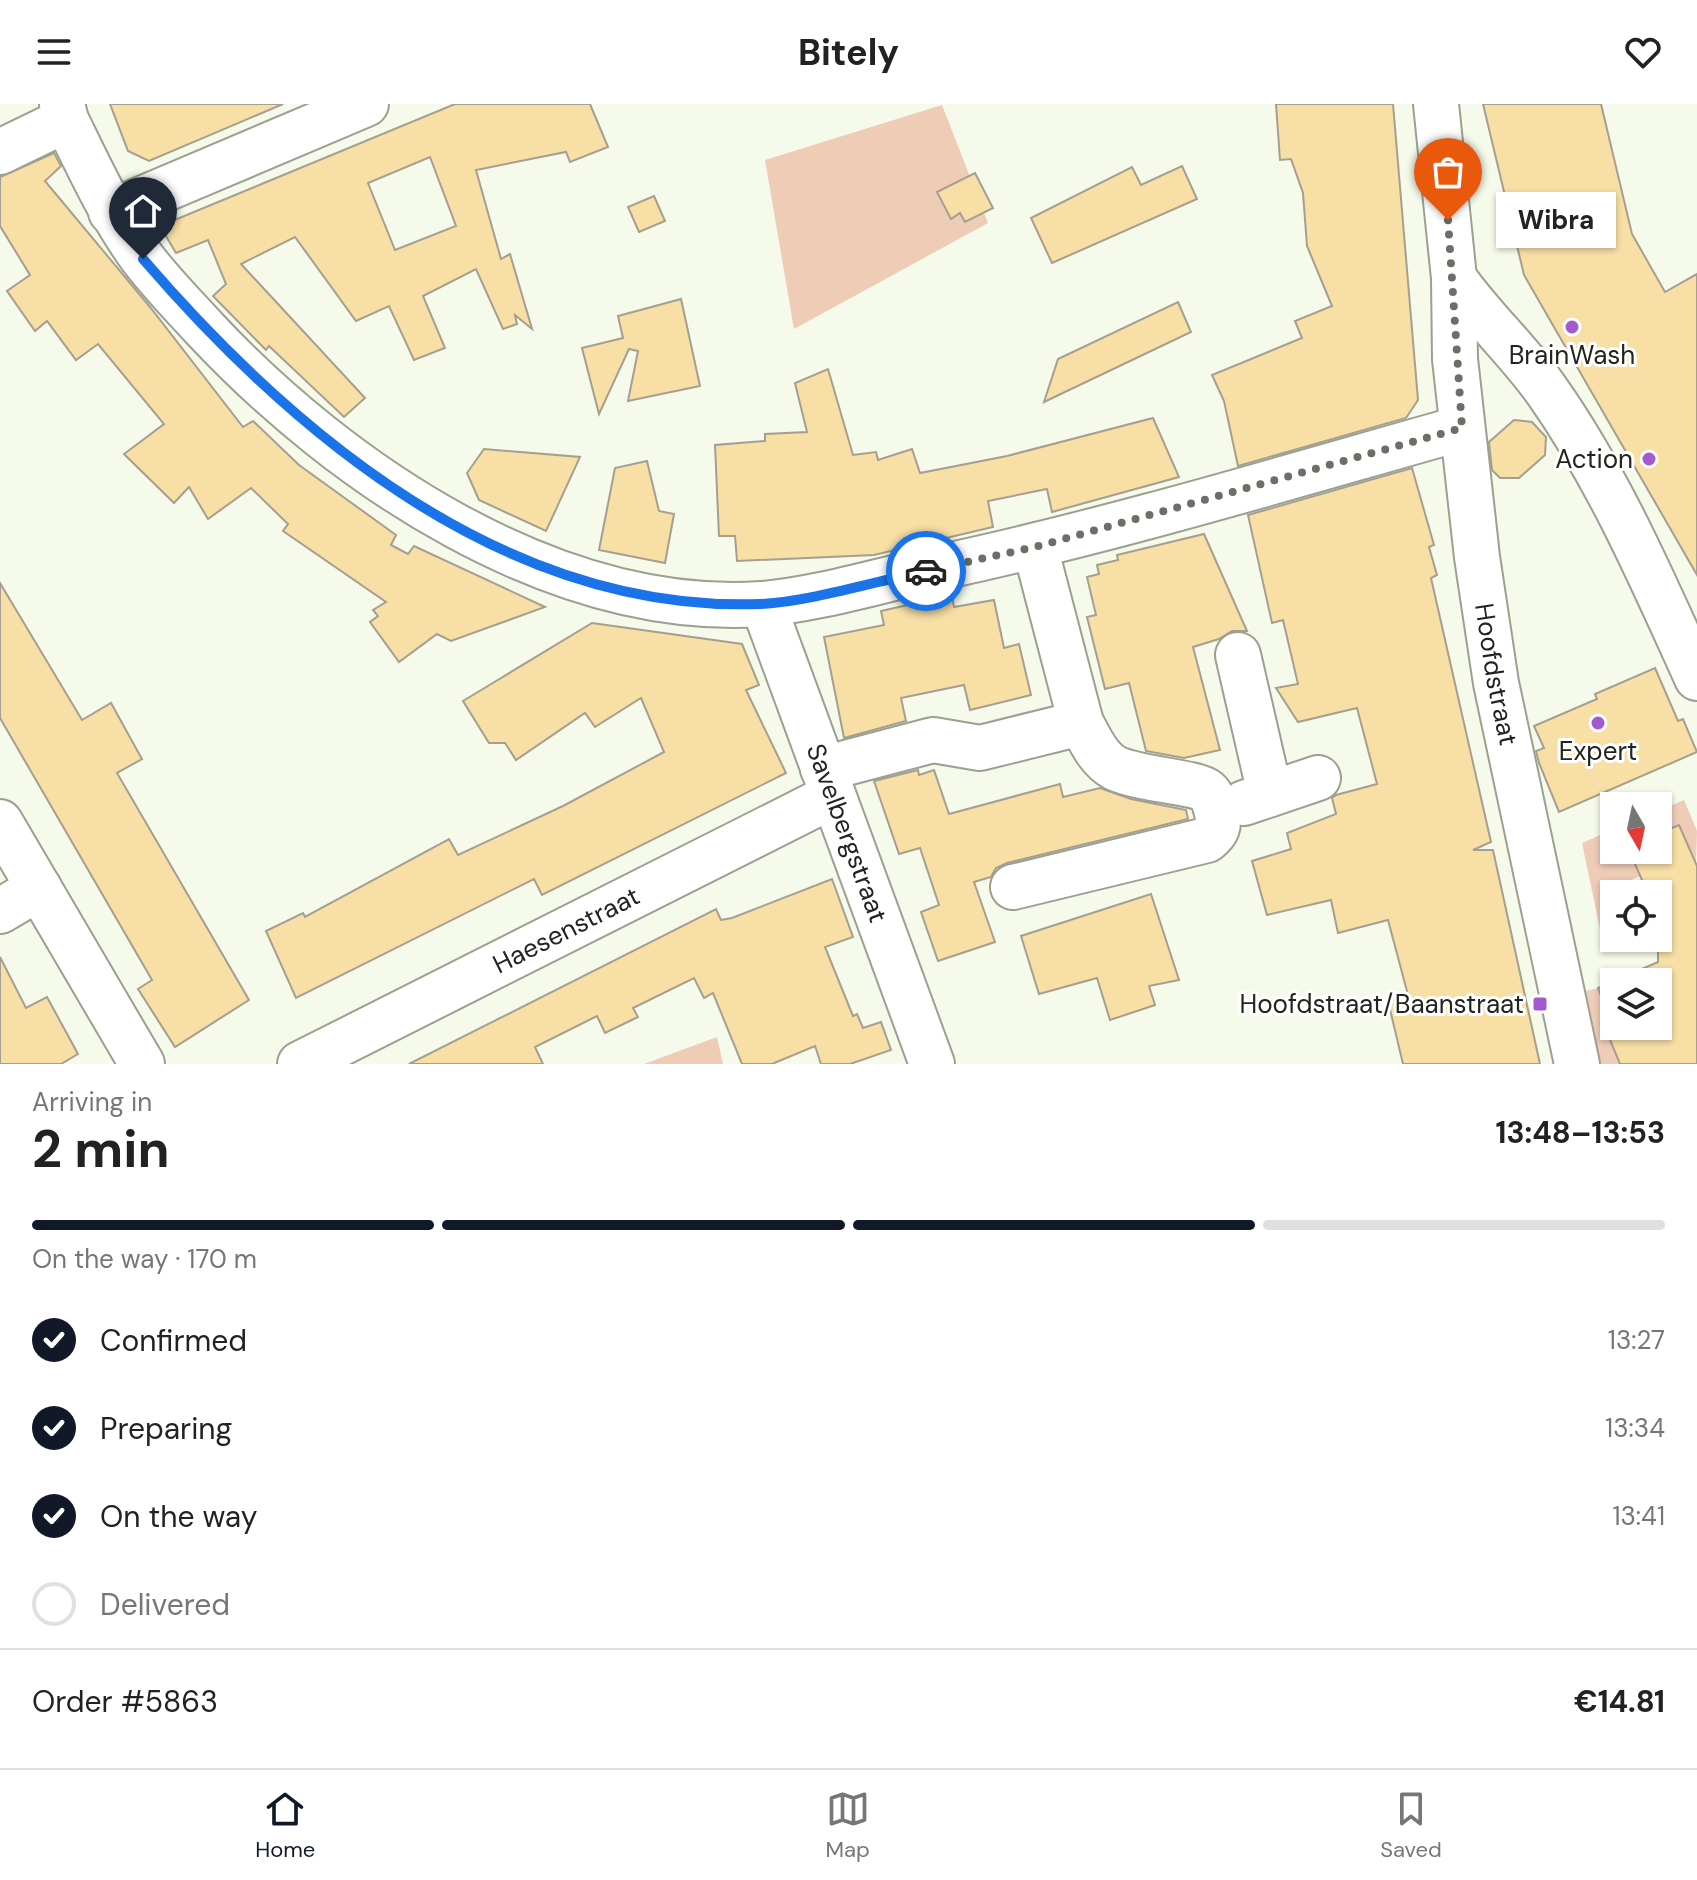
<!DOCTYPE html>
<meta charset="utf-8">
<style>
:root{--surface:#fff;--page:#f6f6f6;--text:#222;--muted:#767676;--line:#e0e0e0;--accent:#111827}
body{margin:0;font-family:"DM Sans",sans-serif;background:var(--page);color:var(--text);height:100vh;display:flex;flex-direction:column;font-size:30px;white-space:nowrap}
*{box-sizing:border-box;margin:0}
p{font-size:26px;color:var(--muted)}
.icon{flex:none;width:44px;height:44px;fill:none;stroke:currentColor;stroke-width:2;stroke-linecap:round;stroke-linejoin:round}
.map{position:relative;height:960px;overflow:hidden}
.sheet{display:flex;flex-direction:column;background:var(--surface);flex:1}
.sheet>*{flex:none}
.needle{width:52px;rotate:171deg}
.buttons{position:absolute;left:1600px;top:688px;display:grid;gap:16px}
.buttons a{display:grid;place-items:center;width:72px;height:72px;border-radius:0px;background:var(--surface);box-shadow:0 2px 6px #0004;font-size:40px}
.pin{position:absolute;display:grid;place-items:center;width:68px;height:68px;color:#fff;margin:-82px -34px;border-radius:50% 50% 50% 0;rotate:-45deg;box-shadow:0 0 8px #0007}
.pin .icon{rotate:45deg}
.courier{position:absolute;display:grid;place-items:center;width:80px;height:80px;margin:-40px;border:6px solid #1a73e8;border-radius:50%;background:#fff;color:#222;box-shadow:0 2px 10px #0007}
.bubble{position:absolute;height:56px;border-radius:0px;background:var(--surface);box-shadow:0 2px 6px #0004;font-size:26px;font-weight:700;line-height:56px;text-align:center}
.headline em{font-style:normal;font-weight:700}
.headline div{display:flex;flex-direction:column-reverse}
.headline{display:flex;align-items:center;justify-content:space-between;height:136px;padding:0 32px}
h1{font-size:52px;font-weight:700;line-height:60px}
.bar{display:grid;grid-template-columns:repeat(4,1fr);gap:12px 8px;align-content:center;height:96px;padding:0 32px}
.bar i{height:10px;border-radius:6px;background:var(--line)}
.bar .current{background:var(--accent)}
.bar p{grid-column:span 4}
.line{display:flex;align-items:center;gap:20px;padding:0 32px;border-top:2px solid var(--line)}
.line div{flex:1}
ol{padding:0 32px;list-style:none}
li{display:flex;align-items:center;gap:24px;height:88px}
li p{margin-inline-start:auto}
li .icon{padding:8px;border-radius:50%;background:var(--accent);color:#fff;stroke-width:4}
li:last-child{color:var(--muted)}
li i{width:44px;height:44px;border:4px solid var(--line);border-radius:50%}
header{display:flex;justify-content:space-between;align-items:center;height:104px;padding:0 32px;background:var(--surface);font-size:36px;font-weight:700}
.dock{display:flex;justify-content:space-around;align-items:center;height:112px;border-top:2px solid var(--line);background:var(--surface);font-size:22px;color:var(--muted)}
.dock a{display:grid;justify-items:center;gap:4px}
.dock .current{color:var(--accent)}
.map>svg:first-child{display:block}
.green{fill:#efccb6}
.building{fill:#f7dfa5;stroke:#a69f90;stroke-width:2;fill-rule:evenodd}
.lines{fill:none;stroke-linecap:round;stroke-linejoin:round}
.minor-casing{stroke:#9ba091;stroke-width:48}
.minor{stroke:#fff;stroke-width:44}
.done{stroke:#6c6f65;stroke-width:8;stroke-dasharray:0 14.4}
.route{stroke:#1a73e8;stroke-width:10}
.poi-dot{fill:#a25ace;stroke:#fff;stroke-width:3}
.labels{text-anchor:middle;stroke-width:6;stroke-linejoin:round;paint-order:stroke}
.poi-label{font-size:26px;fill:#22241e;stroke:#fff}
.street-label{font-size:26px;fill:#22241e;stroke:#fff}
</style>
<header><svg class="icon" aria-label="menu" viewBox="0 0 24 24"><path d="M4 6h16M4 12h16M4 18h16"/></svg>Bitely<svg class="icon" aria-label="heart" viewBox="0 0 24 24"><path d="M12 20l-8-8c-3-5 5-10 8-4 3-6 11-1 8 4z"/></svg></header>
<div class="map">
<svg width="1697" height="960" viewBox="0 0 1697 960">
<rect width="100%" height="100%" fill="#f5faea"/>
<!-- green -->
<g class="green">
<path d="M942,1L988,119L794,225L765,56Z"/>
<path d="M1684,696L1697,727L1696,760L1679,721L1658,730V707Z"/>
<path d="M1614,725V746H1629L1640,772L1613,784L1614,834H1629L1604,844L1582,739Z"/>
<path d="M1598,884L1614,923L1606,926L1620,960H1601L1586,887Z"/>
<path d="M717,933L723,960H644Z"/>
</g>
<!-- building -->
<g class="building">
<path d="M110,0H283L149,57L128,47Z"/>
<path d="M455,0H590L608,43L570,58L566,48L476,66L501,155L510,150L532,225L515,211L517,220L503,225L476,165L423,192L445,244L414,256L389,202L356,217L295,133L241,160L365,294L344,313L269,242L266,246L213,192L226,180L208,136L176,149L160,122ZM430,53L456,122L395,146L368,79Z"/>
<path d="M1276,0H1393L1418,296L1406,314L1238,362L1224,297L1212,271L1302,234L1295,217L1332,202L1307,142L1303,89L1291,55L1280,56Z"/>
<path d="M1483,0H1601L1632,130L1665,188L1697,170V471L1524,171Z"/>
<path d="M54,49L61,62L45,77L150,203L243,323L253,317L299,361L396,431L391,441L408,450L414,442L545,503L451,537L437,530L399,558L370,518L378,512L373,506L386,498L283,427L288,420L251,384L208,415L189,383L174,399L124,350L164,320L98,240L76,256L47,217L35,227L7,187L30,171L0,122V73Z"/>
<path d="M1182,62L1197,95L1052,159L1031,114L1132,63L1141,81Z"/>
<path d="M975,69L993,104L965,118L960,109L951,115L937,88Z"/>
<path d="M654,92L665,117L639,128L628,103Z"/>
<path d="M681,195L700,282L628,297L638,247L629,245L599,310L582,244L623,234L618,212Z"/>
<path d="M1178,198L1191,228L1044,298L1058,255Z"/>
<path d="M828,265L853,351L876,348L878,356L912,345L920,369L1007,352L1153,314L1179,373L1052,408L1047,385L988,397L993,423L874,451L737,457L735,432H719L715,341L765,337V330L807,328L795,279Z"/>
<path d="M1514,316L1532,318L1546,333L1545,351L1519,374H1500L1492,366L1489,338Z"/>
<path d="M484,345L580,353L546,427L479,396L467,369Z"/>
<path d="M647,357L659,407L674,410L665,459L599,446L615,364Z"/>
<path d="M1412,364L1434,441L1429,443L1437,471L1431,474L1491,738L1473,746H1493L1540,960H1403L1388,897L1408,891L1388,816L1338,829L1331,796L1267,811L1252,757L1291,745L1287,729L1336,710L1332,694L1336,691L1377,680L1357,604L1298,618L1276,584L1298,580L1283,516L1272,519L1248,411Z"/>
<path d="M1204,430L1247,527H1232L1219,535L1193,543L1220,646L1184,654L1146,647L1129,579L1105,585L1087,513L1096,511L1087,473L1099,470L1097,461L1118,456L1117,451Z"/>
<path d="M0,479L82,616L111,599L142,655L117,669L249,896L175,943L138,885L152,876L0,614Z"/>
<path d="M952,491L954,503L994,496L1004,544L1019,540L1031,591L970,606L964,581L901,594L906,617L844,634L824,533L884,521L881,507Z"/>
<path d="M592,519L742,540L759,581L746,586L786,669L542,791L534,775L296,894L266,827L303,809L305,813L449,735L458,751L563,702L664,648L641,594L595,623L585,609L516,656L505,639H489L463,597Z"/>
<path d="M1655,564L1678,617L1683,615L1697,648L1559,708L1539,659L1536,647L1544,644L1534,622L1597,595L1595,590Z"/>
<path d="M918,666L919,671L934,666L949,710L1060,680L1063,693L1100,684L1131,695L1186,706L1188,715L1007,759L996,764L991,773L974,778L995,838L938,857L921,808L939,801L920,744L899,750L874,677Z"/>
<path d="M1679,721L1697,762V960H1620L1606,926L1614,923L1598,884L1658,858V790H1648L1629,746H1658V730ZM1614,878H1658V922H1614Z"/>
<path d="M832,775L853,833L825,843L853,912L857,910L863,924L881,918L891,946L850,960H821L815,942L772,960H742L713,889L704,894L694,874L633,904L638,913L605,929L597,912L535,943L543,960H409L716,805L721,816L732,814Z"/>
<path d="M1151,790L1179,876L1149,882L1155,901L1110,916L1097,874L1039,890L1021,832Z"/>
<path d="M0,853L26,904L47,893L78,950L61,960H0Z"/>
</g>
<g class="lines">
<!-- minor casing -->
<g class="minor-casing">
<g id="minor">
<path d="M62,0L66,16C89,63 110,109 140,151C159,177 183,201 204,224C340,370 554,514 762,500C820,495 880,476 937,464C1114,426 1288,373 1462,324"/>
<path id="s1" d="M1436,0L1454,174L1455,255L1477,453L1496,579L1577,960"/>
<path d="M0,48L66,16"/>
<path d="M111,108L366,0"/>
<path d="M1454,174C1482,214 1519,247 1547,287C1609,375 1653,477 1697,574"/>
<path d="M1035,443L1081,619"/>
<path id="s2" d="M763,500L932,960"/>
<path d="M1238,551L1270,690"/>
<path d="M823,665L933,636L980,644L1081,619C1090,635 1098,655 1115,664C1137,675 1196,678 1207,687C1213,692 1215,701 1217,709C1220,722 1217,728 1207,736L1013,783"/>
<path d="M1244,699L1318,674"/>
<path d="M0,718L142,960"/>
<path d="M0,807L39,784"/>
<path id="s3" d="M300,960L832,692"/>
</g>
</g>
<!-- minor -->
<use href="#minor" class="minor"/>
</g>
<g class="lines">
<!-- done -->
<path class="done" d="M926,467L1035,443L1462,324L1448,116"/>
<!-- route -->
<path class="route" d="M143,155C298,335 508,509 760,500C808,498 877,477 926,467"/>
</g>
<!-- markers -->
<g class="poi-dot">
<circle cx="1572" cy="223" r="8"/>
<circle cx="1649" cy="355" r="8"/>
<circle cx="1598" cy="619" r="8"/>
<rect x="1532" y="892" width="16" height="16" rx="4"/>
</g>
<g class="labels">
<!-- poi labels -->
<g class="poi-label">
<text x="1572" y="260">BrainWash</text>
<text x="1633" y="364" text-anchor="end">Action</text>
<text x="1598" y="656">Expert</text>
<text x="1524" y="909" text-anchor="end">Hoofdstraat/Baanstraat</text>
</g>
<!-- street labels -->
<g class="street-label">
<text dy="9" stroke="none"><textPath href="#s1" startOffset="574">Hoofdstraat</textPath></text>
<text dy="9" stroke="none"><textPath href="#s2" startOffset="244">Savelbergstraat</textPath></text>
<text dy="9" stroke="none"><textPath href="#s3" startOffset="298">Haesenstraat</textPath></text>
</g>
</g>
</svg>
<div class="buttons">
<a><svg class="needle" viewBox="-14 -14 28 28"><path d="M0-13l5 13h-10z" fill="#e53935"/><path d="M0 13l5-13h-10z" fill="#767676"/></svg></a>
<a><svg class="icon" aria-label="locate" viewBox="0 0 24 24"><circle cx="12" cy="12" r="6"/><path d="M12 2v4M12 18v4M2 12h4M18 12h4"/></svg></a>
<a><svg class="icon" aria-label="layers" viewBox="0 0 24 24"><path d="M12 4l9 5-9 5-9-5zM3 14l9 5 9-5"/></svg></a>
</div>
<div class="pin" style="left:1448px;top:116px;background:#ea580c"><svg class="icon" aria-label="bag" viewBox="0 0 24 24"><path d="M5 8h14l-1 12H6zM9 8a3 3 0 0 1 6 0"/></svg></div>
<div class="pin" style="left:143px;top:155px;background:#1f2937"><svg class="icon" aria-label="home" viewBox="0 0 24 24"><path d="M3 11l9-7 9 7M6 9v11h12V9"/></svg></div>
<div class="courier" style="left:926px;top:467px"><svg class="icon" aria-label="car" viewBox="0 0 24 24"><path d="M5 17H2v-5l4-1 3-4h7l3 4 3 1v5h-3M9 17h6M6 11h13"/><circle cx="7" cy="17" r="2"/><circle cx="17" cy="17" r="2"/></svg></div>
<div class="bubble" style="left:1496px;top:88px;width:120px">Wibra</div>
</div>
<section class="sheet">
<div class="headline"><div><h1>2 min</h1><p>Arriving in</p></div><em>13:48–13:53</em></div>
<div class="bar"><i class="current"></i><i class="current"></i><i class="current"></i><i></i><p>On the way · 170 m</p></div>
<ol>
<li><svg class="icon" aria-label="check" viewBox="0 0 24 24"><path d="M5 12l5 5 9-10"/></svg>Confirmed<p>13:27</p></li>
<li><svg class="icon" aria-label="check" viewBox="0 0 24 24"><path d="M5 12l5 5 9-10"/></svg>Preparing<p>13:34</p></li>
<li><svg class="icon" aria-label="check" viewBox="0 0 24 24"><path d="M5 12l5 5 9-10"/></svg>On the way<p>13:41</p></li>
<li><i></i>Delivered</li>
</ol>
<div class="line" style="height:104px"><div>Order #5863</div><b>€14.81</b></div>
</section>
<nav class="dock">
<a class="current"><svg class="icon" aria-label="home" viewBox="0 0 24 24"><path d="M3 11l9-7 9 7M6 9v11h12V9"/></svg>Home</a>
<a><svg class="icon" aria-label="map" viewBox="0 0 24 24"><path d="M3 6l6-2 6 2 6-2v14l-6 2-6-2-6 2zM9 4v14M15 6v14"/></svg>Map</a>
<a><svg class="icon" aria-label="saved" viewBox="0 0 24 24"><path d="M7 4h10v16l-5-4-5 4z"/></svg>Saved</a>
</nav>
